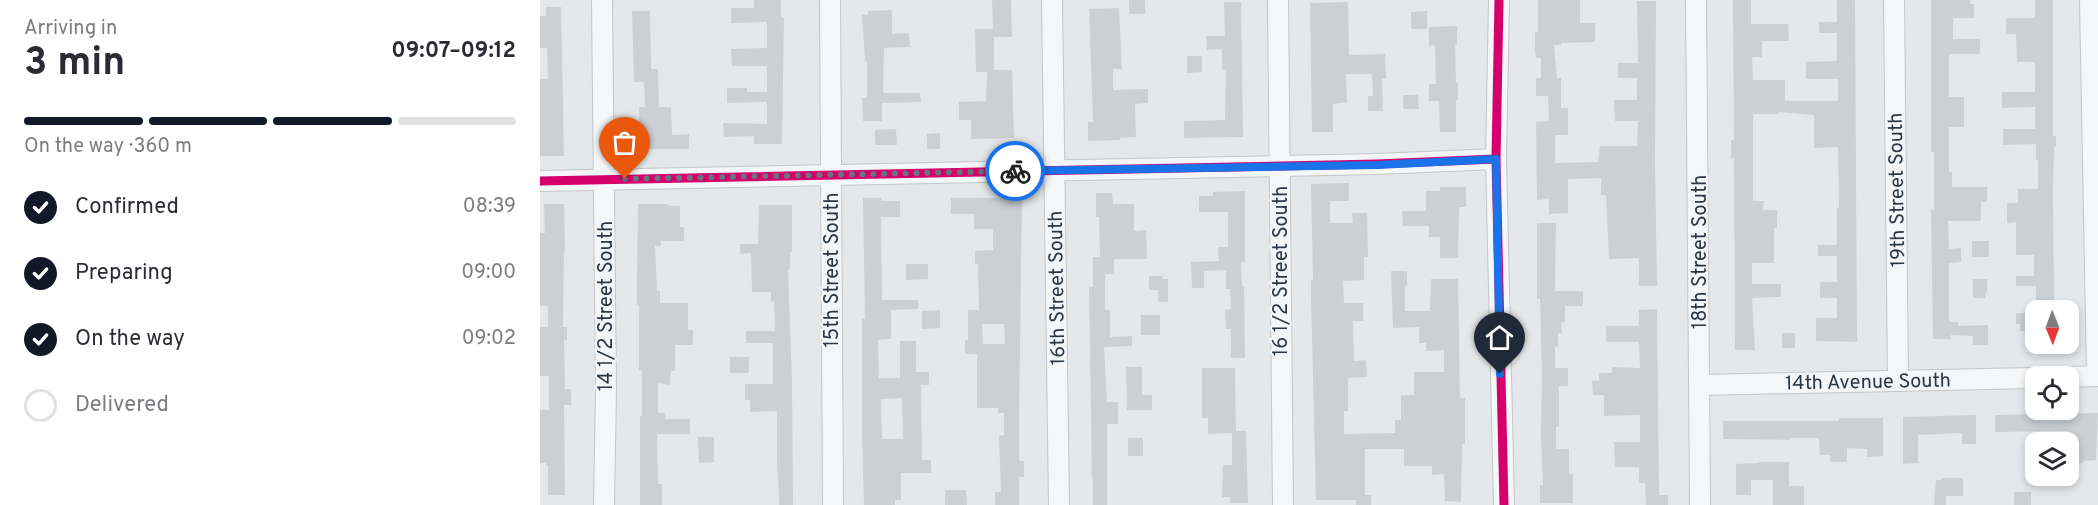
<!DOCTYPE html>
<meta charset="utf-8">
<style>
:root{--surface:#fff;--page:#f7f7f7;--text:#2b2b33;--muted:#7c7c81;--line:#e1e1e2;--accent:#111827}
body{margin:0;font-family:Overpass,sans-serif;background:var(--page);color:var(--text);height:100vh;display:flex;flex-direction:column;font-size:22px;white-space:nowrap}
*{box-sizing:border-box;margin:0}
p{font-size:20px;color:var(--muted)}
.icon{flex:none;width:33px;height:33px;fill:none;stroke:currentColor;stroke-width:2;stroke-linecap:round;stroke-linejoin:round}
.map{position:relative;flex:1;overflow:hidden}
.panel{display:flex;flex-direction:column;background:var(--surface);width:540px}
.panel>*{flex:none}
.needle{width:39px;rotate:179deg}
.fabs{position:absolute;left:1485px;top:300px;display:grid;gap:12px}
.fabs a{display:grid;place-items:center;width:54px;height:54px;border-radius:12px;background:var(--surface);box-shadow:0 3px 9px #0003;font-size:30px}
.pin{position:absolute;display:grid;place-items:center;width:51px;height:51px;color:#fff;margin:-62px -26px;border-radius:50% 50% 50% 0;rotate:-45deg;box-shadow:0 0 6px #0007}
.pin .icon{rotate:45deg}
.courier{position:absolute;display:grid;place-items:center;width:60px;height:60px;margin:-30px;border:4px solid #1a73e8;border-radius:50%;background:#fff;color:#222;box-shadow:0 2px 8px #0007}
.overview em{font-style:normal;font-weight:700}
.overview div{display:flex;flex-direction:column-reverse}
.overview{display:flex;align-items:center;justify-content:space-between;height:102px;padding:0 24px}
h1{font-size:39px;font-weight:700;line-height:45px}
.bar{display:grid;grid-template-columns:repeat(4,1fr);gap:9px 6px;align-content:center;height:72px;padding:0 24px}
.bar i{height:8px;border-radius:4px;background:var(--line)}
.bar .selected{background:var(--accent)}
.bar p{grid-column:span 4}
ol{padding:0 24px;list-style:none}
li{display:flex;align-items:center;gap:18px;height:66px}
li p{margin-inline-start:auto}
li .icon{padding:6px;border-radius:50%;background:var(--accent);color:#fff;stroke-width:4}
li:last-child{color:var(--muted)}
li i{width:33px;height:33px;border:3px solid var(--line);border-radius:50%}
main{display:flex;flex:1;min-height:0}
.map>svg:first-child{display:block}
.building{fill:#cdd0d3;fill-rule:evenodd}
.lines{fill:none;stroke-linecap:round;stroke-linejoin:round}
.minor-casing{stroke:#c3c6c8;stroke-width:22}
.minor{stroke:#f4f6f7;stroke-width:20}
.cycleway-casing{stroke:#f3f6f9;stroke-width:13}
.cycleway{stroke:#d6006c;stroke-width:9}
.done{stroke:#6b757f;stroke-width:6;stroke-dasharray:0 10.8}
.route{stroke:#1a73e8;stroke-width:8}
.labels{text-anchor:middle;stroke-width:4.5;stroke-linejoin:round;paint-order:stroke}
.street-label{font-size:20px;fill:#2a3746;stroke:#f3f6f9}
</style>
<main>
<section class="panel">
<div class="overview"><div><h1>3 min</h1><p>Arriving in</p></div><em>09:07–09:12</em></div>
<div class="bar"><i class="selected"></i><i class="selected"></i><i class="selected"></i><i></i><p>On the way · 360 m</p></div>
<ol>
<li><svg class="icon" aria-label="check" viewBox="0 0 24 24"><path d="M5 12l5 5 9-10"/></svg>Confirmed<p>08:39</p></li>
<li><svg class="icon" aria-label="check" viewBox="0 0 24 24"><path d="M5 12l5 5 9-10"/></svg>Preparing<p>09:00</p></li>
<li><svg class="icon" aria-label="check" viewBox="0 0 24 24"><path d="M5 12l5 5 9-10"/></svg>On the way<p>09:02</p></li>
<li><i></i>Delivered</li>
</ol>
</section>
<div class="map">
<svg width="1558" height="505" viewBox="0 0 1558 505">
<rect width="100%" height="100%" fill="#e5e8ea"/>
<!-- building -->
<g class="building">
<path d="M214,0H241V18H244L242,144H214V136L184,137L183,123L227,124V102L187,103V88H207V92H227V66H192L191,49L227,48V22L191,23V8H214Z"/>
<path d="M452,0H471L472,37H454V70H472L474,138L431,139V120H419V102L446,101L447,72H436L435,29H453Z"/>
<rect x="589" y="0" width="16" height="14"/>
<path d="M998,0H1040V23H1055V42L1021,43V45H1014L1017,78H1021V108H1028V135H1015V163L1058,162L1060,146H1097L1098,121H1075L1074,100H1097V78H1078V63H1098L1097,1H1116L1115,163L1117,286H1099V258L1069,259L1066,195H1061V178L1028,179V213L1009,214V199L997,200L996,122L1009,121L1008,96H996V78H1001V58H996L995,51V32H998Z"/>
<path d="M1193,0H1211V24H1248L1249,41H1222V57H1212L1213,80H1245V101H1298V79H1266V62L1297,61V33H1279V22H1297V0H1315L1317,342L1276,341V318H1297V298H1280V282H1297V256H1278V245H1297V208H1299L1298,147L1274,148V115L1239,112V114H1213V201H1224L1223,210H1237V228H1234V263H1212V284H1241V297L1212,298L1215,350H1195L1194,158H1191V140H1194Z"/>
<path d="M1391,0H1430V4H1434V18H1413V39H1440V54H1409V97H1424V127H1409V172H1412V187H1447V202H1441V221H1408L1409,249L1421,248V262L1409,263V320L1410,322H1418V326L1448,325V345H1433V336L1411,335L1410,339H1393L1391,210H1394V152H1391Z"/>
<path d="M1495,0H1513V136H1516V147H1514L1513,190L1514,309H1496V286H1476V276H1494V255H1476V222L1467,223V203H1478V189H1498V160H1496V144L1463,145V129H1495V107L1462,108V92H1495V62H1477L1476,34H1466V18H1495Z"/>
<path d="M684,2H701L703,137L644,138V121L685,120L686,70H682V49L667,50L666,36H685Z"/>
<path d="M808,2L809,54L813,55L845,54L846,79H842L843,111H828V96H833L832,74H806L807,102L793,104V132H772L770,3Z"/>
<path d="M6,7H21L24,156H0V79H8L7,48H0V16H6Z"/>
<path d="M579,8L582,69H573V90L608,89V103L595,104L596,137L580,138V140L548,141V122H553L549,9Z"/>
<path d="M352,10V34L369,33L370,47L344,48L343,93H380L381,102L342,103V121H323L322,98H327V61H325L322,15H328V11Z"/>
<path d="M92,11H110L111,69H118L119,107H131L132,135L149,134V149H100L99,107H105L104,82H94Z"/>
<path d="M887,11V29H871V12Z"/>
<path d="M917,26V45H915L916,83H918V100H916V132H900L899,101H889V84H896L895,45L889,46V27Z"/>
<path d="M647,56H662V72L647,73Z"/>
<path d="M863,95H878L879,109H863Z"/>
<path d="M356,129L357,145H335V130Z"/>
<path d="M400,133V149H387V134Z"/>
<path d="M809,183V201H790V223H813L812,213H827L828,257H824V280L803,281L804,303H823V321H813L814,361L826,360L827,377L808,378V411H804V434L855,433V420H861V395H874V372H904V350L886,351V343H879V327L853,328L851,271H867V286H865V311H890L891,279H918L920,398H925V444H922L921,502L905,501L904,474L892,475V466H864V449H825V495H831V505H816V500H776L771,296V280H773L771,184Z"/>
<path d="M900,187H926V207H919L918,258H900V237H889V226H863L862,211H886V191H900Z"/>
<path d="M705,191V262H701L702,287H704L705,358H691V329H686L685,310L691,309L690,289H686V270L664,271V288H652L651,262L679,261L678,247H688V212H659V196H673V192Z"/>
<path d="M556,193H572L573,204H594V231L606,230L607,259H574V274H565V310H570V337L592,336V346L564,347L567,402H578V424H567V505H553V479H552L549,287H553V257H560L559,217H556Z"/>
<path d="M482,195L479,422V461H484V477H479V505H455V492H461L459,436L464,435V413H458V408H437V354H425V340H428V310H439L438,264H435V251L453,250V229H434V214H411V198H468V196ZM442,324H464L465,344H443Z"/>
<path d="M323,198H341V201H360V217H341L342,300H378V309L351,310V339L338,340L339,378H360V341H376V372H389V385H381L382,460H391V473H361V500H355V505H324L322,437V319H325ZM362,398L363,439H342L341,399Z"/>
<path d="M4,204H24L25,251H24L23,327H27V340H24L25,389H31V405H24L25,495H8V465H6V463H0V410H9V376H0V327H8V306H0V233H5Z"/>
<path d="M98,204H129L128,206H140V227H144V241H121V246H115L117,291H120V303H148V330H153V345H135V371H131L130,385L118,383V413H125V419H150V434H117L118,484H122V505H100V416H102V370H99V305H97V283Z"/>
<path d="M219,205H252V252H250V269H248L252,381L253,505H239V503L238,471H237V411L210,412V400H205V384H233V343H206V331H235L234,302L231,301V292H212L211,253L200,254V244H218Z"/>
<path d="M997,223H1016L1015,291H1043V306H1025V322H1021L1022,333H1018V346L1015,347V368H1028V386H1019V427H1016V449H1029V474H1033V503H1000V485H1003L1001,437L1002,376L1000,299H997Z"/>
<rect x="1432" y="241" width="17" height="16"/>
<path d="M366,264H388V279L366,280Z"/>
<path d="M609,276H623V279H628V302H618V290H609Z"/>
<path d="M1433,279H1447V293L1445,292V298H1433Z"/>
<path d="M1117,309L1119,495H1128V505H1106L1105,483H1099V467H1075L1074,442H1100V415L1064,416V395H1053L1052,381H1059V373H1072V367L1100,368L1099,342H1066V326H1099V310Z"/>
<path d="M400,310V328L382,329V311Z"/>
<path d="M1476,313H1496V331H1480V324H1476Z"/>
<rect x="601" y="315" width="19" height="20"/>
<rect x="1242" y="333" width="13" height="15"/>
<rect x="190" y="357" width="19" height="16"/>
<path d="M586,367H602V395H612V410H587Z"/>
<path d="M662,368H695L696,431H706L708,503H690V497H682L683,465H692V433L668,434V418H662Z"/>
<path d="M1558,413L1556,460L1543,461V463H1528V431L1455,432V415Z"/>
<path d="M1436,415V444H1422V433L1378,435V463L1363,464V417Z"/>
<path d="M1299,418H1343V456L1327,457V449L1307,448V462H1290V455H1280L1279,438H1250V440L1183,439V421H1299Z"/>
<path d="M158,437H174V462L159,463Z"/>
<rect x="588" y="438" width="15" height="18"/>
<path d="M1219,462H1249V486H1264V505H1233V480H1211V495H1196V464L1219,463Z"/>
<path d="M1401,478H1423V496H1406V505H1394L1396,480H1401Z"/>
<path d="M405,490H426L427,505H405Z"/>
<rect x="1474" y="492" width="17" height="13"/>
</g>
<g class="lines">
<!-- minor casing -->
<g class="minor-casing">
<g id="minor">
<path d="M62,0L66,389L64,505"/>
<path d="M290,0L293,505"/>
<path d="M512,0L519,505"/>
<path d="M738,0L743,505"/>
<path d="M959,0L956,159L964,505"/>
<path d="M1156,0L1160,505"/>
<path d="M1354,0L1358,381"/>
<path d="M1550,0L1557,376"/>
<path d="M0,181L837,164L956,159"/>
<path d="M1528,377L1558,376"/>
<path d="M1160,385L1496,378"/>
</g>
</g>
<!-- minor -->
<use href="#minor" class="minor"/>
<!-- cycleway casing -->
<g class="cycleway-casing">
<g id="cycleway">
<path d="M959,0L956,159L964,505"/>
<path d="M0,181L837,164L956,159"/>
</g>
</g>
<!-- cycleway -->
<use href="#cycleway" class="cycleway"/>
</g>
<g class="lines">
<!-- done -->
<path class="done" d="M85,179L475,171"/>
<!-- route -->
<path class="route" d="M475,171L837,165L956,159L960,374"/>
</g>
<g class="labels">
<!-- street labels -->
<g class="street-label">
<text transform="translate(1356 190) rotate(-91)" y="7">19th Street South</text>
<text transform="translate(1159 252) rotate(-90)" y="7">18th Street South</text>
<text transform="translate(291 270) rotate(-90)" y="7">15th Street South</text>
<text transform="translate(740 271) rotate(-90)" y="7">16 1/2 Street South</text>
<text transform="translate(516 288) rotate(-91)" y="7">16th Street South</text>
<text transform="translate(65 306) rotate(-90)" y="7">14 1/2 Street South</text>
<text transform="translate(1328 381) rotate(-1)" y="7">14th Avenue South</text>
</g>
</g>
</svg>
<div class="fabs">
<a><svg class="needle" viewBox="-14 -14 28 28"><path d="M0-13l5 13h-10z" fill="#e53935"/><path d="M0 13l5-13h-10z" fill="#7c7c81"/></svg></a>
<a><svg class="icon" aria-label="locate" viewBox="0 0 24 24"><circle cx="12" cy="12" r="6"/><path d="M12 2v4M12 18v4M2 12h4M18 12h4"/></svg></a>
<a><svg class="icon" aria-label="layers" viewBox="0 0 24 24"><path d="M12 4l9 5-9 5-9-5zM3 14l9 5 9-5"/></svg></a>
</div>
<div class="pin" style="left:85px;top:179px;background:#ea580c"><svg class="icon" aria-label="bag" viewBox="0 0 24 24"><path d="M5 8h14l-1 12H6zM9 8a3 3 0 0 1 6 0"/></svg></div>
<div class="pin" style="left:960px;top:374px;background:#1f2937"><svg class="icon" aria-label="home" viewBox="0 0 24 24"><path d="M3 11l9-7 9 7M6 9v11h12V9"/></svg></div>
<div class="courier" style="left:475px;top:171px"><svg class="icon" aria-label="bike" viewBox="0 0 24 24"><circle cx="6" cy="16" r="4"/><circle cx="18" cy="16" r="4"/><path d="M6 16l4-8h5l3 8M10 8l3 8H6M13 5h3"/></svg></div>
</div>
</main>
